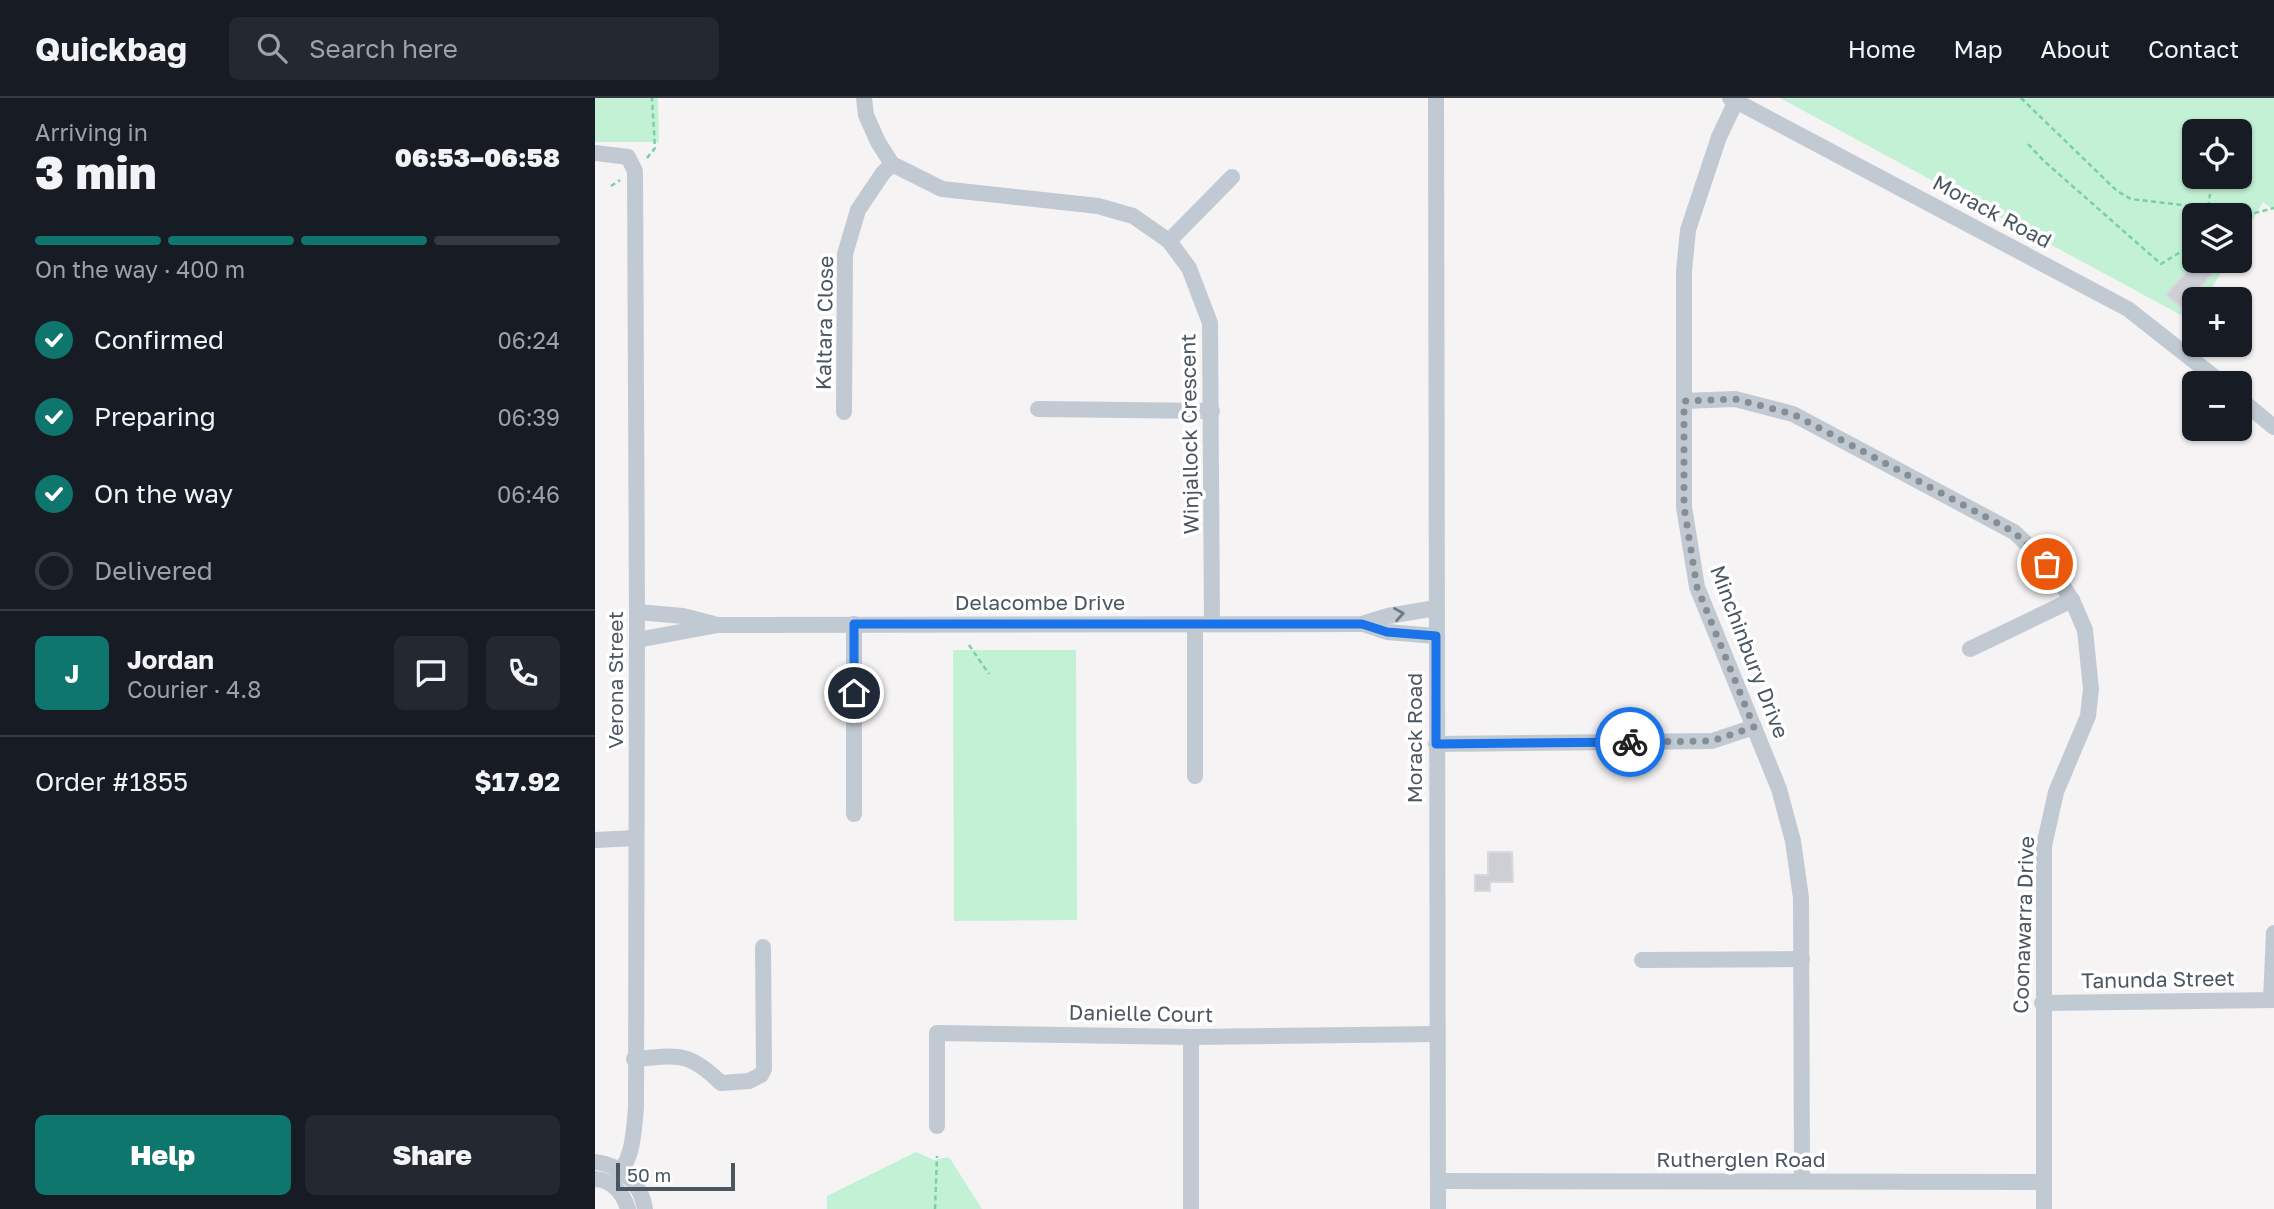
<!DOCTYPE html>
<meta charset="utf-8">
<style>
:root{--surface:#171b24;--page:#242831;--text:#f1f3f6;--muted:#9ea1a6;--line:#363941;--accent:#0f766e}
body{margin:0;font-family:"Golos Text",sans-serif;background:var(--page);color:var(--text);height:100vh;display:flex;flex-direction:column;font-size:26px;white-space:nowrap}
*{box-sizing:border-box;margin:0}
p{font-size:23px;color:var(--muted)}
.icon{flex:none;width:38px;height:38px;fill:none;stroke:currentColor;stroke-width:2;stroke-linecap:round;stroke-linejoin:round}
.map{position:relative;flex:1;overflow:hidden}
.sheet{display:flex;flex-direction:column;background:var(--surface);width:595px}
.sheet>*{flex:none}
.controls{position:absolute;left:1587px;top:21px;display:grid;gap:14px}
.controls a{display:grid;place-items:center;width:70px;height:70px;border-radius:10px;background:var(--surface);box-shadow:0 2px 5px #0004;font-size:35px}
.scale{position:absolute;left:21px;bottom:18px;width:119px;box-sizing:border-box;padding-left:7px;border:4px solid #4a5661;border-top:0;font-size:19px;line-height:24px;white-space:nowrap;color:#4a5661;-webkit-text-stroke:5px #fff;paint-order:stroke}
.pin{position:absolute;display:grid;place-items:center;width:60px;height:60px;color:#fff;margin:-30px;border:4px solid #fff;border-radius:50%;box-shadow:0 2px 7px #0007}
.courier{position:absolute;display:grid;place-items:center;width:70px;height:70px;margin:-35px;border:5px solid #1a73e8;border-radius:50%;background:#fff;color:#222;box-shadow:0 2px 9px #0007}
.summary em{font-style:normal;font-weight:800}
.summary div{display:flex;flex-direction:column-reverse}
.summary{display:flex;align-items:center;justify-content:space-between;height:119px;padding:0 35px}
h1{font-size:46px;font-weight:800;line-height:52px}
.bar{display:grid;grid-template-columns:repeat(4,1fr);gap:10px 7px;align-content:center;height:84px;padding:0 35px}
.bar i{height:9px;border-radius:5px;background:var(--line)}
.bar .on{background:var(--accent)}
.bar p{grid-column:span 4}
.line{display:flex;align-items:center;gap:18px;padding:0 35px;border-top:2px solid var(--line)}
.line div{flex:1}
.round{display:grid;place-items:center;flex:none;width:74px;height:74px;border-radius:10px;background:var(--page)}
ol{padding:0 35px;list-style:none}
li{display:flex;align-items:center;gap:21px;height:77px}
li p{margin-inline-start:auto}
li .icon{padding:7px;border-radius:50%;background:var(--accent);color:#fff;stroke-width:4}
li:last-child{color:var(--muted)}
li i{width:38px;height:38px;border:4px solid var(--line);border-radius:50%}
.primary-button{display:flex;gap:14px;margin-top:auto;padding:14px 35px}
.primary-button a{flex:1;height:80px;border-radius:10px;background:var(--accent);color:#fff;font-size:28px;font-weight:800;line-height:80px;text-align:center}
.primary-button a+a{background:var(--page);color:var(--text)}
header{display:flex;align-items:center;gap:42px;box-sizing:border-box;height:98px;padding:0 35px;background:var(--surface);border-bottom:2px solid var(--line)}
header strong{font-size:33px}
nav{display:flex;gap:38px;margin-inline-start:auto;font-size:24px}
.search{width:490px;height:63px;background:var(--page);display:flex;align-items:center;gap:18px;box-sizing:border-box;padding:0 24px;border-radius:10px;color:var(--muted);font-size:26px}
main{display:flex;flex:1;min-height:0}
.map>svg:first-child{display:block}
.green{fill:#c3f1d5;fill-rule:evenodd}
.building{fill:#cdcfd5;stroke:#d7d9de;stroke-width:2}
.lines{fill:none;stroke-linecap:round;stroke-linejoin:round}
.path{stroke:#7ad0a6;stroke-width:2.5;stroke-dasharray:5 3.5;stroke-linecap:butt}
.minor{stroke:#c1cad2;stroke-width:16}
.oneway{stroke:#6e7983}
.done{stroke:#868d94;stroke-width:7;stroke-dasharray:0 12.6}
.route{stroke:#1a73e8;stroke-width:9}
.labels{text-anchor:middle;stroke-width:7;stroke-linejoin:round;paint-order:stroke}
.street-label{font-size:21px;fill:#4a5661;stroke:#fff}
</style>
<header>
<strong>Quickbag</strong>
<div class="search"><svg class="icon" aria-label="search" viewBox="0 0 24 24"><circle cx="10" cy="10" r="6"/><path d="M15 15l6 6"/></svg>Search here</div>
<nav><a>Home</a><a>Map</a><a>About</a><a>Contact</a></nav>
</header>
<main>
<section class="sheet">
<div class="summary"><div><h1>3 min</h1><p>Arriving in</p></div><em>06:53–06:58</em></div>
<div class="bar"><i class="on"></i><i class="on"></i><i class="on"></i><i></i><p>On the way · 400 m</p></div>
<ol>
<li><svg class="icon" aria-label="check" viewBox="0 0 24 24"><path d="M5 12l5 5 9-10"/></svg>Confirmed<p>06:24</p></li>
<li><svg class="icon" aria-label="check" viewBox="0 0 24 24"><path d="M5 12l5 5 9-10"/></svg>Preparing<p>06:39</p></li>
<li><svg class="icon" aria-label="check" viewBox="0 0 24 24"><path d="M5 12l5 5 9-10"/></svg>On the way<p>06:46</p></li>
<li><i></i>Delivered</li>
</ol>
<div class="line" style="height:126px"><b class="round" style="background:var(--accent);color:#fff">J</b><div><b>Jordan</b><p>Courier · 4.8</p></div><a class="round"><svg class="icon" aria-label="chat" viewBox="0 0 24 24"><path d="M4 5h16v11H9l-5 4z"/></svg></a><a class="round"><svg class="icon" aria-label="phone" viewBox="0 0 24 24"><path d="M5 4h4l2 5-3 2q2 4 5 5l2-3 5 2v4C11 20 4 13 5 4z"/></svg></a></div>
<div class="line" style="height:91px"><div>Order #1855</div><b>$17.92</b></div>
<div class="primary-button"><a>Help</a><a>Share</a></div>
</section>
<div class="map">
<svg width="1679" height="1111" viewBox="0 0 1679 1111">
<rect width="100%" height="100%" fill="#f5f3f3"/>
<!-- green -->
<g class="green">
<path d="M0,0H63L64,44H0Z"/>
<path d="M1185,0H1679V112L1668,104L1645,143V117H1600V163H1633L1610,201H1600L1599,218L1597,223ZM1600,33H1645V79H1600Z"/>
<path d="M358,552H481L482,822L359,823Z"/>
<path d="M321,1054L339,1062L354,1059L387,1111H232V1098Z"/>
</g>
<!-- building -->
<g class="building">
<path d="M1601,163L1617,176L1587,210L1571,197Z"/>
<path d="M893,754H917L918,784H895V793H880V777H893Z"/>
</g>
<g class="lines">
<!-- path -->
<g class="path">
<path d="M1426,0L1522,93L1536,101L1613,110"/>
<path d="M1433,46L1449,63L1566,166L1600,145"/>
<path d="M52,60L60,50L57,0"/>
<path d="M16,88L25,82"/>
<path d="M1615,117L1613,110L1615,96"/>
<path d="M1645,124L1656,116L1679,110"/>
<path d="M374,547L394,576"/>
<path d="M340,1111L342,1058"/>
</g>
<!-- minor -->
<g class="minor">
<path d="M269,0L271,17L283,44L297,66L347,91L503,108L538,118L574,143L594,170L615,225L617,526"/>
<path d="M841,0L843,1111"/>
<path d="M1135,0L1533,211L1627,285"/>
<path d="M1141,3L1124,39L1093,132L1089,173V409L1102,489L1184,691L1198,743L1206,800L1207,1082"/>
<path d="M0,55L33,59L40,73L42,514L41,1010C38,1043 38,1059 18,1086"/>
<path d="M574,143L637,79"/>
<path d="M1645,301L1679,329"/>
<path d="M1089,303L1140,301L1198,316L1419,434L1453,466L1477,502L1490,532L1496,591L1493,618L1461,694L1449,748V1111"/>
<path d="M443,311L617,313"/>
<path d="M249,314L250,156L263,112L288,75L297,66"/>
<path d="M42,514L88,518L119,526"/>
<path d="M768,526L792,534L841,538"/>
<path d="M600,527V678"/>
<path d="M42,542L123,527L767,526L793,518L841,510"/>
<path d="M1375,551L1477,502"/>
<path d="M841,646L1117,643L1159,629"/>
<path d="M259,716V526"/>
<path d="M0,742L41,740"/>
<path d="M1047,862L1207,861"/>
<path d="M1676,901L1679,835"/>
<path d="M1447,905L1679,902"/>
<path d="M596,939V1111"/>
<path d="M39,961C83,958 92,952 126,985L154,983L166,977L169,971L168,849"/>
<path d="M342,1028V935L596,939L842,936"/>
<path d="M0,1064C26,1067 46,1085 50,1111"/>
<path d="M0,1081C17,1082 28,1095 33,1111"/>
<path d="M843,1083L1449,1084"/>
</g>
</g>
<!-- one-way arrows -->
<defs><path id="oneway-chevron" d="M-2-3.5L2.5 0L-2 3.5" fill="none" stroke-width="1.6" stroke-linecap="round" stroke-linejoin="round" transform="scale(1.75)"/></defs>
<use class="oneway" href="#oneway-chevron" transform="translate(804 516) rotate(-10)"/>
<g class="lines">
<!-- done -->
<path class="done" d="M1035,644L1117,643L1159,629L1102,489L1089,409V303L1140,301L1198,316L1419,434L1452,466"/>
<!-- route -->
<path class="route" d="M259,595V526H767L792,534L841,538V646L1035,644"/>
</g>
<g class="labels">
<!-- street labels -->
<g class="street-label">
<text transform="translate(1397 114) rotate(28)" y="7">Morack Road</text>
<text transform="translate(230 225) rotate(-89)" y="7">Kaltara Close</text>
<text transform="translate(595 336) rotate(-91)" y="7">Winjallock Crescent</text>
<text x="445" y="512">Delacombe Drive</text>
<text transform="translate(1154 554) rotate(69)" y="7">Minchinbury Drive</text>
<text transform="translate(21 582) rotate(-90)" y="7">Verona Street</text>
<text transform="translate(820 640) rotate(-90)" y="7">Morack Road</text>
<text transform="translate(1429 827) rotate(-88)" y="7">Coonawarra Drive</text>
<text transform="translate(1563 882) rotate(-1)" y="7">Tanunda Street</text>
<text transform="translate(546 916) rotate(1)" y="7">Danielle Court</text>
<text x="1146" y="1069">Rutherglen Road</text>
</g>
</g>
</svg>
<div class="controls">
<a><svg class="icon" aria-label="locate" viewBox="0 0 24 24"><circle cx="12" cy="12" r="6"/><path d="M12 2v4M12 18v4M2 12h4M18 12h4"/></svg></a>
<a><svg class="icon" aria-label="layers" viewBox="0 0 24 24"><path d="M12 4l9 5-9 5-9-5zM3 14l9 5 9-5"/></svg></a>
<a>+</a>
<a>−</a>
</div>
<div class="scale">50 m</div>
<div class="pin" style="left:1452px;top:466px;background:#ea580c"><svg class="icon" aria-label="bag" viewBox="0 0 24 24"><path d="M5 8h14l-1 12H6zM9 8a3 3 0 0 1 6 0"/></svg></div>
<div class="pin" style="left:259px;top:595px;background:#1f2937"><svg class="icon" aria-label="home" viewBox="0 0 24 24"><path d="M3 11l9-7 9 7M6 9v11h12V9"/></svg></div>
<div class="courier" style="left:1035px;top:644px"><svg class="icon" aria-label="bike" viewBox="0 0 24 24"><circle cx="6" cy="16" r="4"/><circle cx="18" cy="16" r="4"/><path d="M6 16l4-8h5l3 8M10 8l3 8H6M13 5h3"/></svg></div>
</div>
</main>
